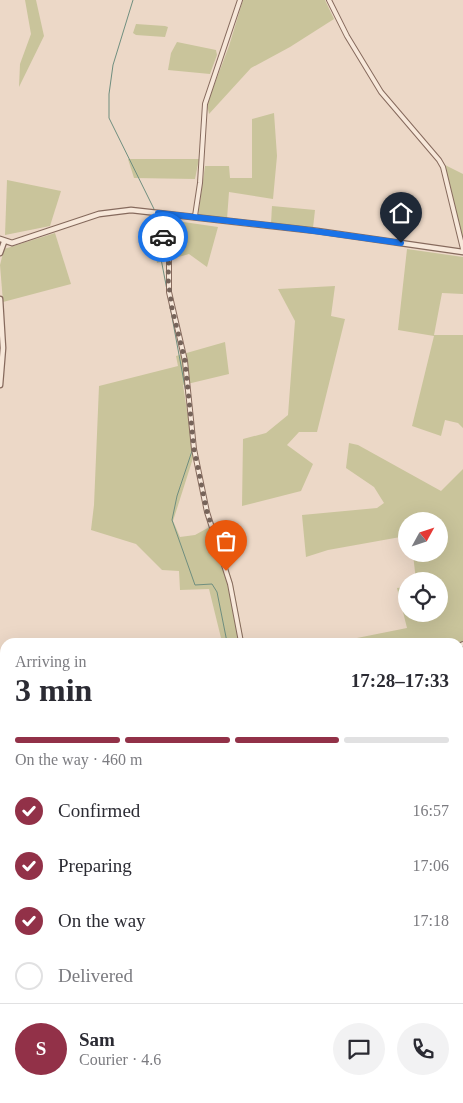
<!DOCTYPE html>
<meta charset="utf-8">
<style>
:root{--surface:#fff;--page:#f2f2f3;--text:#2b2b33;--muted:#7c7c81;--line:#e1e1e2;--accent:#923148}
body{margin:0;font-family:"Times New Roman",serif;background:var(--page);color:var(--text);height:100vh;display:flex;flex-direction:column;font-size:19px;white-space:nowrap}
*{box-sizing:border-box;margin:0}
p{font-size:16px;color:var(--muted)}
.icon{flex:none;width:28px;height:28px;fill:none;stroke:currentColor;stroke-width:2;stroke-linecap:round;stroke-linejoin:round}
.map{position:relative;flex:1;overflow:hidden}
.details{position:absolute;left:0px;top:638px;width:464px;height:466px;display:flex;flex-direction:column;background:var(--surface);border-radius:15px 15px 0 0;box-shadow:0 5px 20px #0002}
.details>*{flex:none}
.needle{width:32px;rotate:50deg}
.buttons{position:absolute;left:398px;top:512px;display:grid;gap:10px}
.buttons a{display:grid;place-items:center;width:50px;height:50px;border-radius:50%;background:var(--surface);box-shadow:0 5px 20px #0002;font-size:25px}
.pin{position:absolute;display:grid;place-items:center;width:42px;height:42px;color:#fff;margin:-51px -21px;border-radius:50% 50% 50% 0;rotate:-45deg;box-shadow:0 0 5px #0007}
.pin .icon{rotate:45deg}
.courier{position:absolute;display:grid;place-items:center;width:50px;height:50px;margin:-25px;border:4px solid #1a73e8;border-radius:50%;background:#fff;color:#222;box-shadow:0 1px 6px #0007}
.headline em{font-style:normal;font-weight:700}
.headline div{display:flex;flex-direction:column-reverse}
.headline{display:flex;align-items:center;justify-content:space-between;height:85px;padding:0 15px}
h1{font-size:32px;font-weight:700;line-height:38px}
.bar{display:grid;grid-template-columns:repeat(4,1fr);gap:8px 5px;align-content:center;height:60px;padding:0 15px}
.bar i{height:6px;border-radius:4px;background:var(--line)}
.bar .active{background:var(--accent)}
.bar p{grid-column:span 4}
.line{display:flex;align-items:center;gap:12px;padding:0 15px;border-top:1px solid var(--line)}
.line div{flex:1}
.round{display:grid;place-items:center;flex:none;width:52px;height:52px;border-radius:26px;background:var(--page)}
ol{padding:0 15px;list-style:none}
li{display:flex;align-items:center;gap:15px;height:55px}
li p{margin-inline-start:auto}
li .icon{padding:5px;border-radius:50%;background:var(--accent);color:#fff;stroke-width:4}
li:last-child{color:var(--muted)}
li i{width:28px;height:28px;border:2px solid var(--line);border-radius:50%}
.map>svg:first-child{display:block}
.green{fill:#c9c49b}
.lines{fill:none;stroke-linecap:round;stroke-linejoin:round}
.stream{stroke:#6f8e7f;stroke-width:1}
.minor-casing{stroke:#866a5d;stroke-width:6}
.tertiary-casing{stroke:#866a5d;stroke-width:7}
.primary-casing{stroke:#553a31;stroke-width:8}
.minor{stroke:#f7e8da;stroke-width:4}
.tertiary{stroke:#f7e8da;stroke-width:4.5}
.primary{stroke:#ecc4a2;stroke-width:5.5}
.done{stroke:#77645a;stroke-width:5;stroke-dasharray:0 9}
.route{stroke:#1a73e8;stroke-width:6}
</style>
<div class="map">
<svg width="463" height="1103" viewBox="0 0 463 1103">
<rect width="100%" height="100%" fill="#ecd8c7"/>
<!-- green -->
<g class="green">
<path d="M25,0H36L44,36L19,87L20,64L31,34Z"/>
<path d="M243,0H325L334,19L290,47L251,68L209,114L207,104L229,46Z"/>
<path d="M136,24L165,26L168,27L165,37L136,35L133,33Z"/>
<path d="M177,42L216,50L217,55L210,74L168,70L171,53Z"/>
<path d="M274,113L277,156L273,199L229,192L227,219L198,216L205,166H229L230,178H252V119Z"/>
<path d="M128,159H199L195,179L134,178Z"/>
<path d="M445,165L463,174V240Z"/>
<path d="M7,180L61,191L50,226L5,235Z"/>
<path d="M272,206L315,210L313,228L271,223Z"/>
<path d="M149,217L218,227L207,267L189,254L157,263Z"/>
<path d="M55,233L71,284L3,302L0,265L4,249Z"/>
<path d="M407,249L463,257V294L442,293L434,335H463V428L458,423L445,420L441,436L412,426L434,336L398,330Z"/>
<path d="M335,286L331,316L345,319L317,432H299L287,445L313,464L301,491L242,506L243,439L266,433L288,415L295,321L278,289Z"/>
<path d="M225,342L229,374L183,385L194,455L173,521L180,537L195,535L215,524L233,584L244,642H222L209,589L180,590L179,571L162,570L136,544L91,530L94,505L99,386L178,366L176,356Z"/>
<path d="M349,443L358,445L441,491L463,469V650L459,652V642H354L352,639L407,628L397,588L406,587V614H439V581H416L413,554H439V521H406V536L328,550L306,557L302,515L377,508L384,503L374,487L346,468Z"/>
<path d="M459,1017L463,1023V1090L459,1084Z"/>
<path d="M162,1099H316V1103H167Z"/>
</g>
<g class="lines">
<!-- stream -->
<g class="stream">
<path d="M133,0L113,65L109,94V118L154,209"/>
<path d="M153,217L167,290"/>
<path d="M170,306L187,398"/>
<path d="M192,447V451L177,496L172,520L195,585L212,584L217,592L227,642"/>
</g>
<!-- minor casing -->
<g class="minor-casing">
<g id="minor">
<path d="M329,0L347,36L381,92L439,160L443,167L463,249"/>
<path d="M158,213L169,257V292L185,361L194,449L207,512L230,584L241,642"/>
<path d="M195,216L200,183L205,104L240,0"/>
<path d="M459,646L463,644"/>
<path d="M0,688H5"/>
<path d="M0,929L5,933"/>
</g>
</g>
<!-- tertiary casing -->
<g class="tertiary-casing">
<g id="tertiary">
<path d="M0,239L12,243L99,214L131,210L317,231L463,252"/>
<path d="M0,253L4,242"/>
<path d="M0,299L3,348L0,385"/>
<path d="M459,998L463,993"/>
<path d="M381,1103L389,1099"/>
<path d="M392,1103L395,1099"/>
</g>
</g>
<!-- primary casing -->
<g class="primary-casing">
<g id="primary">
<path d="M0,1091L5,1094"/>
<path d="M290,1099L328,1103"/>
<path d="M333,1099L370,1103"/>
<path d="M31,1103L140,1099"/>
</g>
</g>
<!-- minor -->
<use href="#minor" class="minor"/>
<!-- tertiary -->
<use href="#tertiary" class="tertiary"/>
<!-- primary -->
<use href="#primary" class="primary"/>
</g>
<g class="lines">
<!-- done -->
<path class="done" d="M163,237L169,257L168,279L172,308L185,361L194,449L207,512L226,571"/>
<!-- route -->
<path class="route" d="M163,237L158,213L300,229L401,243"/>
</g>
</svg>
<div class="buttons">
<a><svg class="needle" viewBox="-14 -14 28 28"><path d="M0-13l5 13h-10z" fill="#e53935"/><path d="M0 13l5-13h-10z" fill="#7c7c81"/></svg></a>
<a><svg class="icon" aria-label="locate" viewBox="0 0 24 24"><circle cx="12" cy="12" r="6"/><path d="M12 2v4M12 18v4M2 12h4M18 12h4"/></svg></a>
</div>
<div class="pin" style="left:226px;top:571px;background:#ea580c"><svg class="icon" aria-label="bag" viewBox="0 0 24 24"><path d="M5 8h14l-1 12H6zM9 8a3 3 0 0 1 6 0"/></svg></div>
<div class="pin" style="left:401px;top:243px;background:#1f2937"><svg class="icon" aria-label="home" viewBox="0 0 24 24"><path d="M3 11l9-7 9 7M6 9v11h12V9"/></svg></div>
<div class="courier" style="left:163px;top:237px"><svg class="icon" aria-label="car" viewBox="0 0 24 24"><path d="M5 17H2v-5l4-1 3-4h7l3 4 3 1v5h-3M9 17h6M6 11h13"/><circle cx="7" cy="17" r="2"/><circle cx="17" cy="17" r="2"/></svg></div>
<section class="details">
<div class="headline"><div><h1>3 min</h1><p>Arriving in</p></div><em>17:28–17:33</em></div>
<div class="bar"><i class="active"></i><i class="active"></i><i class="active"></i><i></i><p>On the way · 460 m</p></div>
<ol>
<li><svg class="icon" aria-label="check" viewBox="0 0 24 24"><path d="M5 12l5 5 9-10"/></svg>Confirmed<p>16:57</p></li>
<li><svg class="icon" aria-label="check" viewBox="0 0 24 24"><path d="M5 12l5 5 9-10"/></svg>Preparing<p>17:06</p></li>
<li><svg class="icon" aria-label="check" viewBox="0 0 24 24"><path d="M5 12l5 5 9-10"/></svg>On the way<p>17:18</p></li>
<li><i></i>Delivered</li>
</ol>
<div class="line" style="height:90px"><b class="round" style="background:var(--accent);color:#fff">S</b><div><b>Sam</b><p>Courier · 4.6</p></div><a class="round"><svg class="icon" aria-label="chat" viewBox="0 0 24 24"><path d="M4 5h16v11H9l-5 4z"/></svg></a><a class="round"><svg class="icon" aria-label="phone" viewBox="0 0 24 24"><path d="M5 4h4l2 5-3 2q2 4 5 5l2-3 5 2v4C11 20 4 13 5 4z"/></svg></a></div>
</section>
</div>
